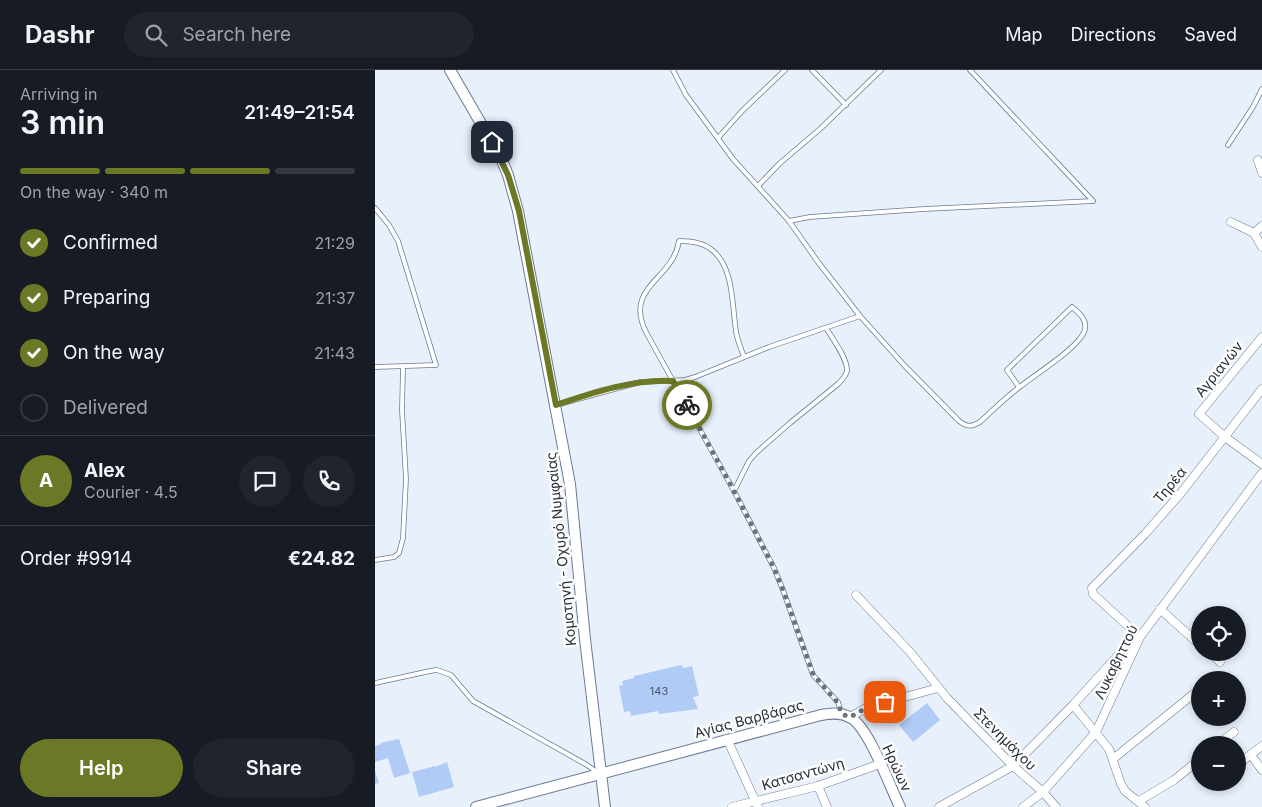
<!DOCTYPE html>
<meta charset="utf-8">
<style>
:root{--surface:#171b24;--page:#20242c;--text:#f1f3f6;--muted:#9ea1a6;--line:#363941;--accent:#6b7926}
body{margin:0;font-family:Inter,sans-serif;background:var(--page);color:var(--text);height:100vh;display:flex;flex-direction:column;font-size:19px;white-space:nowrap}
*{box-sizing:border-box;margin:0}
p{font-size:16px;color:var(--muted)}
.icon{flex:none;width:28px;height:28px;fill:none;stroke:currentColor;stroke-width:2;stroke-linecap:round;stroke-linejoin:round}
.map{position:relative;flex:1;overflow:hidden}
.drawer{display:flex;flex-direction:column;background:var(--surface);width:375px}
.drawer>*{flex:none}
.buttons{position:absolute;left:816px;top:536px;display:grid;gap:10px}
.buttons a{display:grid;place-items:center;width:55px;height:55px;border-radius:50%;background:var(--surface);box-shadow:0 2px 8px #0003;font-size:25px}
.pin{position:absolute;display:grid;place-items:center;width:42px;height:42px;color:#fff;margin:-21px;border-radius:10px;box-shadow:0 2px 8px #0006}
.courier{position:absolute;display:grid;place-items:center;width:50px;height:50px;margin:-25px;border:4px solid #6b7926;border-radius:50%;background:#fff;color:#222;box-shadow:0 1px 6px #0007}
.summary em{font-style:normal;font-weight:600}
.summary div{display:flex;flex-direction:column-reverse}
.summary{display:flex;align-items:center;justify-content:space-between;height:85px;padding:0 20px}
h1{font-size:32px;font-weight:600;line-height:38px}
.bar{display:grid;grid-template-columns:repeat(4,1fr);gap:8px 5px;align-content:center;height:60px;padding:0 20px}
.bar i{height:6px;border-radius:4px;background:var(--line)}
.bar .current{background:var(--accent)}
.bar p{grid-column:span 4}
.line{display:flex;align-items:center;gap:12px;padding:0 20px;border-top:1px solid var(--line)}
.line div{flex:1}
.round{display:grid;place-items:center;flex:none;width:52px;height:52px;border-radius:26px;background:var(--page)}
ol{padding:0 20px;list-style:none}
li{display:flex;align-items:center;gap:15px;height:55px}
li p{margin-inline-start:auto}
li .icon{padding:5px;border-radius:50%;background:var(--accent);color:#fff;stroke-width:4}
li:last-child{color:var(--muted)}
li i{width:28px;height:28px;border:2px solid var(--line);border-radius:50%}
.action{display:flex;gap:10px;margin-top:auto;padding:10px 20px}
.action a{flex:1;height:58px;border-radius:30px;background:var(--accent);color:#fff;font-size:20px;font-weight:600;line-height:58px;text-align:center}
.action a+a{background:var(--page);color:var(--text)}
header{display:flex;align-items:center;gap:30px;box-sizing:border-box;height:70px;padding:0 25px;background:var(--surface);border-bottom:1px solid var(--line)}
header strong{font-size:24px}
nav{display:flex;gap:28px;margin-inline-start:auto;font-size:18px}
.search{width:350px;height:45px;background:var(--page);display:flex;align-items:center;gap:12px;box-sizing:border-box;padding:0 18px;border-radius:28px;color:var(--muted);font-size:19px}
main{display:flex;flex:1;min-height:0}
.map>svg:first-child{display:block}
.building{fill:#afcbf6}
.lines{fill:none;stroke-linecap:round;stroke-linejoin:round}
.lane-casing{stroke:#697a95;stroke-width:5.5}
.street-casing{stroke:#697a95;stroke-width:9}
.secondary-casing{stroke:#697a95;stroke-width:12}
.lane{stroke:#fff;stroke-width:4}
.street{stroke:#fff;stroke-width:8}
.secondary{stroke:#fff;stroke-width:10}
.done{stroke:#6b727d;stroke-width:5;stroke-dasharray:0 9}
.route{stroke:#6b7926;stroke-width:6}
.labels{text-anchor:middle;stroke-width:5;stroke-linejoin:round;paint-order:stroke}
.number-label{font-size:11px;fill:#495568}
.street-label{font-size:14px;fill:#272e39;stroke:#fdfdfd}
</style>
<header>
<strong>Dashr</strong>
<div class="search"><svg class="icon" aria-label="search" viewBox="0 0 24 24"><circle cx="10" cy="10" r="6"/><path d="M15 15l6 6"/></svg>Search here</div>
<nav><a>Map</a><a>Directions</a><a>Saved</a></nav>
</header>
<main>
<section class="drawer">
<div class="summary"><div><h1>3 min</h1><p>Arriving in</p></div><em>21:49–21:54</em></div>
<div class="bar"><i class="current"></i><i class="current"></i><i class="current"></i><i></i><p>On the way · 340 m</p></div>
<ol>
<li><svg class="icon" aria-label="check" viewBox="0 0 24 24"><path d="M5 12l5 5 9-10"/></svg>Confirmed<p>21:29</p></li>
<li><svg class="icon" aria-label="check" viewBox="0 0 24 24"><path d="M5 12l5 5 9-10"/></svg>Preparing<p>21:37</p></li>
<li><svg class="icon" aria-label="check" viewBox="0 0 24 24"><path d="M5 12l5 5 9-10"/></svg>On the way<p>21:43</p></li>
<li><i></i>Delivered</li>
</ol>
<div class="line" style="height:90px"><b class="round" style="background:var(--accent);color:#fff">A</b><div><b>Alex</b><p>Courier · 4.5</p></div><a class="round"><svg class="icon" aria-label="chat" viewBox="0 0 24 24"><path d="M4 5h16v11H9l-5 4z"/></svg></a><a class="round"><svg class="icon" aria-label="phone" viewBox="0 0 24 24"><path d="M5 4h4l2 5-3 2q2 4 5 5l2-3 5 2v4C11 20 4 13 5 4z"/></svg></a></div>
<div class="line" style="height:65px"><div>Order #9914</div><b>€24.82</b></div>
<div class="action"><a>Help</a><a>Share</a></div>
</section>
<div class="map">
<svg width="887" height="737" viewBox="0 0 887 737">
<rect width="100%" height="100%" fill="#e8f0fc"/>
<!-- building -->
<g class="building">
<path d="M306,595L309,598L317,596L324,626L318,627L323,639L284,644L283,641L256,646L255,641L249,642L244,616L248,615L247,611L259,608V606Z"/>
<path d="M552,633L565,650L538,672L524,655Z"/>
<path d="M24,669L35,703L19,708L13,688L0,692V676L6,674L5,673Z"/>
<path d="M72,692L79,717L44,727L37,702L60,696V697Z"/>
<path d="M0,701L4,713L0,714Z"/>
</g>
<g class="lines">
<!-- lane casing -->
<g class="lane-casing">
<g id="lane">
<path d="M298,0L311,25L358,89L414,151L443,192L485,246L529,295L584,351C592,357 596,357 605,352C618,340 631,327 646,316C659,305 707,276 710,259C712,249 704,243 697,237L632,300L644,317"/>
<path d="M437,0L471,35"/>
<path d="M595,0L718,131"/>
<path d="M343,68L367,41L410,0"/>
<path d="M853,75L878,37L887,19"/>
<path d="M383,116L404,94L445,59L506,0"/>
<path d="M0,138L14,155L23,171L61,295L0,297"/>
<path d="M414,151L435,147L549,139L718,131"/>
<path d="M369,287C366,278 362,270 361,261C357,236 359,197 337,180C328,172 315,171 304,171C298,211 247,216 272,264L359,421L399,498L408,520L438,605L463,632L466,642"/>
<path d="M181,335L265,312L310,310L320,307L394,277L485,246"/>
<path d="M359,421L374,391L381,383L415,353L463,314C467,310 471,306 472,301C473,289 457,268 451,258"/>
<path d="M0,490L19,487L24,483L28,468L31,409L27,340L28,297"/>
<path d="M0,613L55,601L62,600L76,605L98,631L212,695L223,703"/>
</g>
</g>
<!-- street casing -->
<g class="street-casing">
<g id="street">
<path d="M883,90L887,103"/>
<path d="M856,152L879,163"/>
<path d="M879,163L887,177"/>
<path d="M879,163L887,156"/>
<path d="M887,267L824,344L850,367L887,394"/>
<path d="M481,525L535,582L572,628L638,696L668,722L681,737"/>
<path d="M785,539L825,575"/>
<path d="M765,567L718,524L717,518L770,464L806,423L887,319"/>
<path d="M834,582L845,592"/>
<path d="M698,635L734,679L746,714L750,721L770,737"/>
<path d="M475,647L493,637L563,618"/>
<path d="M352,669L383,737"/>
<path d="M842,675L859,662"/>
<path d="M876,685L887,700"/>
<path d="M738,689L821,622"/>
<path d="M862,695L887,676"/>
<path d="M443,716L452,737"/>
<path d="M764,731L799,710L825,689"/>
<path d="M357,737L443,716L505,694"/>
<path d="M564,737L638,696L698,635L746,582"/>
<path d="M648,737L668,722L721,662L765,567L887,403"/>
</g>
</g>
<!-- secondary casing -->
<g class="secondary-casing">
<g id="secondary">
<path d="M75,0L126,88L133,105L143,141L195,414L210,569L230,737"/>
<path d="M101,737L446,645C456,643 466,642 476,648C494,658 515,717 525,737"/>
</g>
</g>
<!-- lane -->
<use href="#lane" class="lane"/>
<!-- street -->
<use href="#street" class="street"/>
<!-- secondary -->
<use href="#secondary" class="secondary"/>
</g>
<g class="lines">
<!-- done -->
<path class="done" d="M312,335L359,421L399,498L408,520L438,604L462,632L467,644L475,647L493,637L510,632"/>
<!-- route -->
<path class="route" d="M117,72L133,105L144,141L181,335C219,322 259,309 298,311L312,335"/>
</g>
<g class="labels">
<!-- number labels -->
<g class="number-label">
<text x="284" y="625">143</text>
</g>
<!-- street labels -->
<g class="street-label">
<text transform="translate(844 299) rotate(-51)" y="5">Αγριανών</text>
<text transform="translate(795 415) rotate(-50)" y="5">Τηρέα</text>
<text transform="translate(186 479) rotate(-96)" y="5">Κομοτηνή - Οχυρό Νυμφαίας</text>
<text transform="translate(741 592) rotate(-64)" y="5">Λυκαβηττού</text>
<text transform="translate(374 649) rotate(-15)" y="5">Αγίας Βαρβάρας</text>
<text transform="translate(630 669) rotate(45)" y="5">Στενημάχου</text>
<text transform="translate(522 698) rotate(65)" y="5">Ηρώων</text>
<text transform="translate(428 704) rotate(-16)" y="5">Κατσαντώνη</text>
</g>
</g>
</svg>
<div class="buttons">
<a><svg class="icon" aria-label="locate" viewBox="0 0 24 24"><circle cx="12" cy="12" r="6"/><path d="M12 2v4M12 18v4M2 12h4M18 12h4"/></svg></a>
<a>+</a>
<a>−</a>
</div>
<div class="pin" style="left:510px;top:632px;background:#ea580c"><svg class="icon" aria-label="bag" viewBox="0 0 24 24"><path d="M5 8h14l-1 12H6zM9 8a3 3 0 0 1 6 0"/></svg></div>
<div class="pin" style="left:117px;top:72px;background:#1f2937"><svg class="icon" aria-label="home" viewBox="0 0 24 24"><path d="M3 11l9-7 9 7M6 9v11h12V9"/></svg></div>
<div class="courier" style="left:312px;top:335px"><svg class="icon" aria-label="bike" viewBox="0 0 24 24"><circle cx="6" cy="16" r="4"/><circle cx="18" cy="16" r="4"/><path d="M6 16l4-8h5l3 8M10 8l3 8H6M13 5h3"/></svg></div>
</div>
</main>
